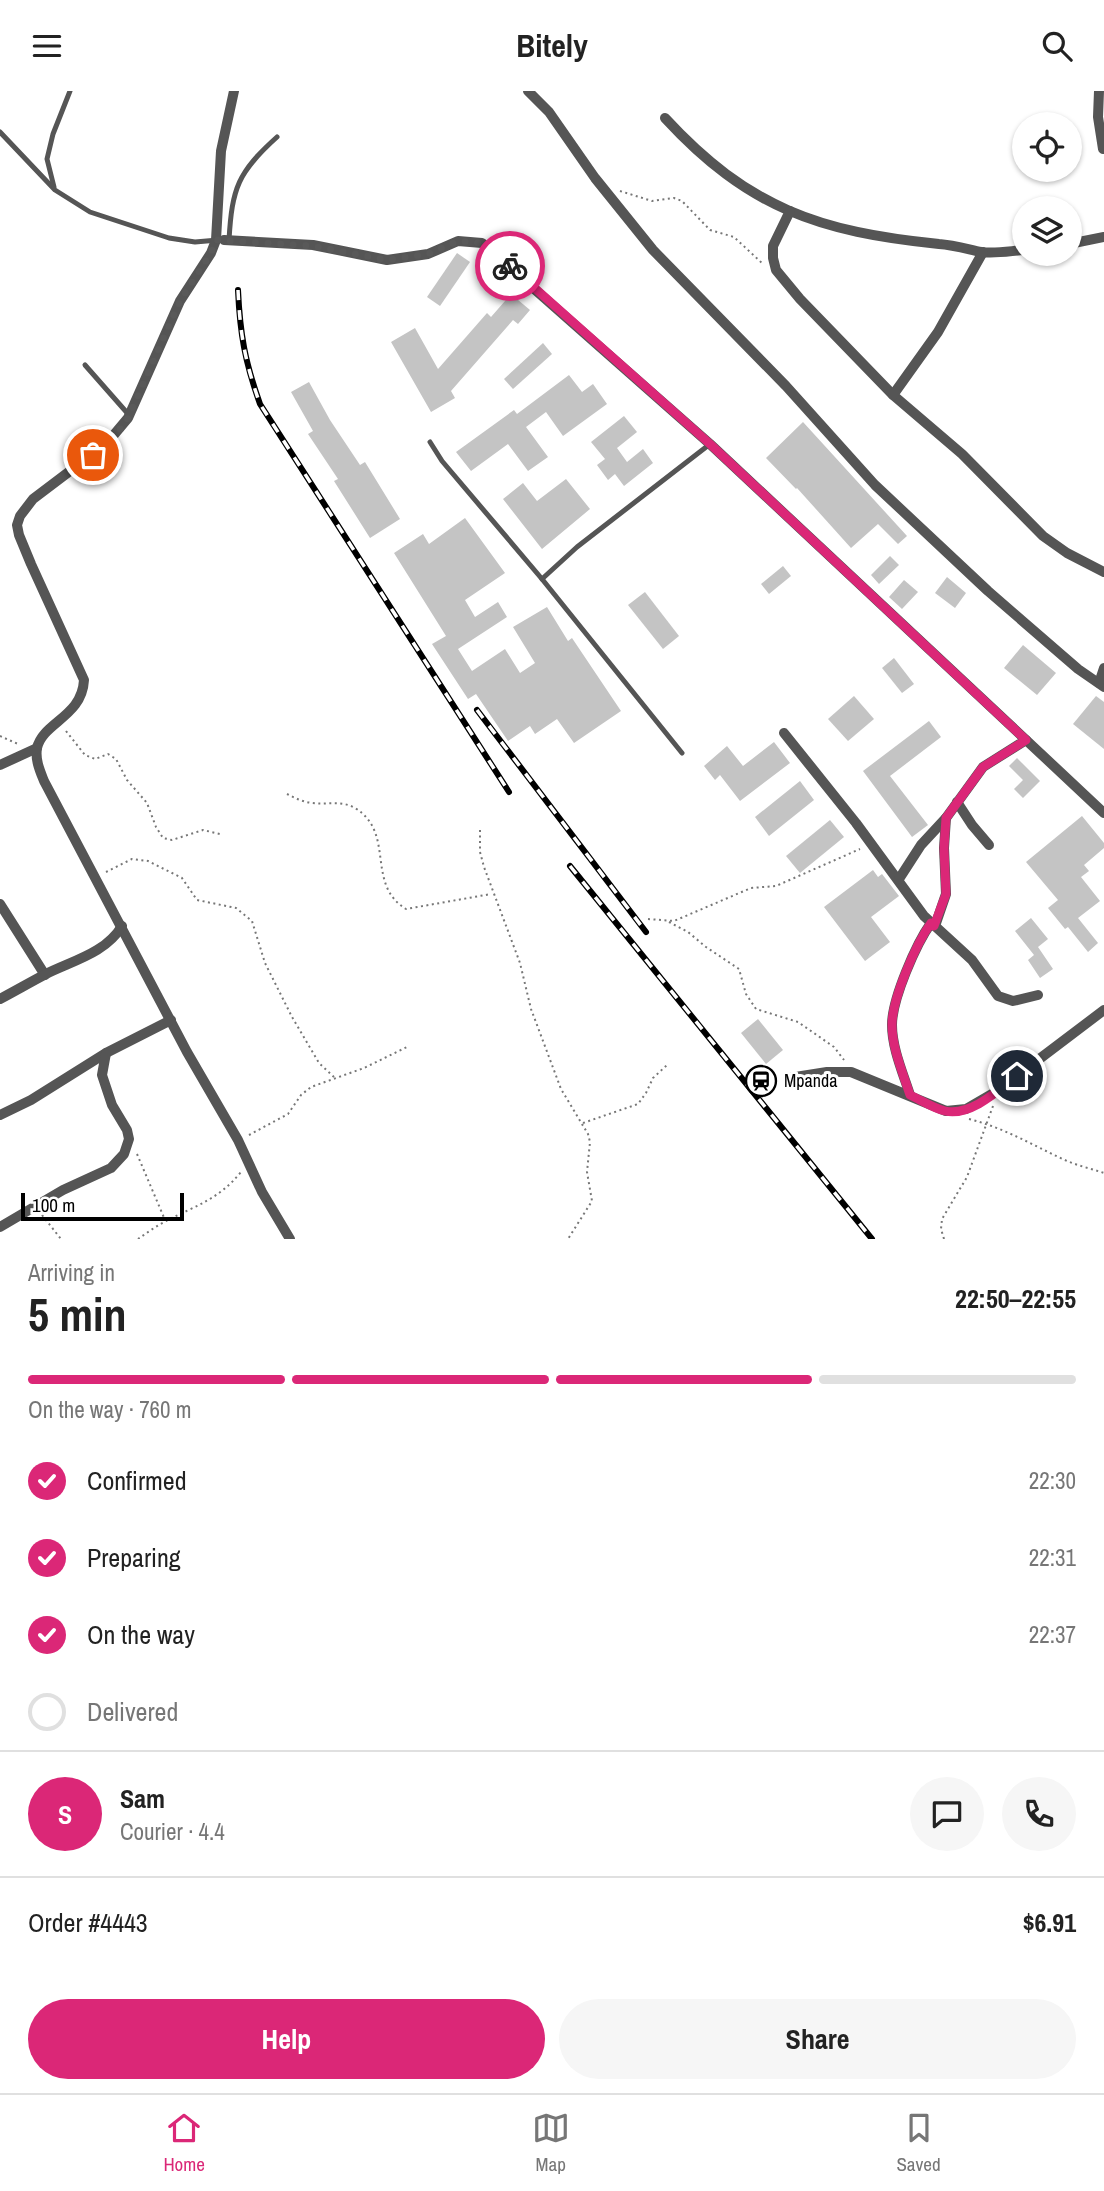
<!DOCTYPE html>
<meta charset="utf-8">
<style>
:root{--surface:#fff;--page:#f6f6f6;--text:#222;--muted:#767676;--line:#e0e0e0;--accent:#db2777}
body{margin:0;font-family:"Archivo Narrow",sans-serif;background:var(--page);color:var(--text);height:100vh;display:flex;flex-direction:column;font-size:26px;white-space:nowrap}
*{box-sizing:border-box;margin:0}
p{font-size:23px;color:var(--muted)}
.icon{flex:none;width:38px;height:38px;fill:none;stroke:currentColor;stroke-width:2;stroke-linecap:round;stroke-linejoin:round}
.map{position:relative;height:1148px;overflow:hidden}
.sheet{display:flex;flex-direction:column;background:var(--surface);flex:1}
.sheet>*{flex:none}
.tools{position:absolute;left:1012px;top:21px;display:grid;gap:14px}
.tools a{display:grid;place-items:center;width:70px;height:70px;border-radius:50%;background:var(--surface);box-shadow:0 2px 5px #0004;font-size:35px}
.scale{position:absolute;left:21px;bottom:18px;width:163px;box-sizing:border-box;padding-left:7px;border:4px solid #000;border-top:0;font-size:19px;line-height:24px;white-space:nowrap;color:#000;-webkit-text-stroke:5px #fff;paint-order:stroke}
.pin{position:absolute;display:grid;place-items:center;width:60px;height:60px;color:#fff;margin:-30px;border:4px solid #fff;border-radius:50%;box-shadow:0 2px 7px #0007}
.courier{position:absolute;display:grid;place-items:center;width:70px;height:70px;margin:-35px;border:5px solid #db2777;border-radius:50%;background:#fff;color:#222;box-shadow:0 2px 9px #0007}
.summary em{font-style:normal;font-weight:700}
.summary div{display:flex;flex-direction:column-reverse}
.summary{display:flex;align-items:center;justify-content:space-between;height:119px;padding:0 28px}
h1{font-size:46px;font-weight:700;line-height:52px}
.bar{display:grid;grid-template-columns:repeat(4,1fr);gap:10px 7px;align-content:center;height:84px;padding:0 28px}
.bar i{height:9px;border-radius:5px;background:var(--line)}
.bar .on{background:var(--accent)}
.bar p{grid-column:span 4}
.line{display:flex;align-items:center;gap:18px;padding:0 28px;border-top:2px solid var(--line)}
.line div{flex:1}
.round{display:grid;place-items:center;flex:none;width:74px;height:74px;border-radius:37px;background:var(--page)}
ol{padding:0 28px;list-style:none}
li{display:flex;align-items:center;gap:21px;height:77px}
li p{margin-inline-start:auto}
li .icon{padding:7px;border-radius:50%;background:var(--accent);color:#fff;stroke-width:4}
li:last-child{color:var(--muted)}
li i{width:38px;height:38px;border:4px solid var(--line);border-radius:50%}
.primary-button{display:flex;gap:14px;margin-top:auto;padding:14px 28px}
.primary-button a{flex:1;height:80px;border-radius:42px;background:var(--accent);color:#fff;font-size:28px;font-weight:700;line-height:80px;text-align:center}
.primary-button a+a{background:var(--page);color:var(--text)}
header{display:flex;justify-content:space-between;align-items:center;height:91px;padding:0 28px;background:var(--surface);font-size:32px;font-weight:700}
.tab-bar{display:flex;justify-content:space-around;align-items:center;height:98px;border-top:2px solid var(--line);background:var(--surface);font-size:19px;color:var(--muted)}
.tab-bar a{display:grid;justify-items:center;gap:4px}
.tab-bar .on{color:var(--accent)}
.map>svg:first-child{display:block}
.building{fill:#c4c4c4}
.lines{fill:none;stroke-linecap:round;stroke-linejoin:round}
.path{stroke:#777;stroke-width:2;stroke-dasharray:2 3.5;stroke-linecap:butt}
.service{stroke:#555;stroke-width:5}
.minor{stroke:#555;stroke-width:10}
.rail-casing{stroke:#000;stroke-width:6}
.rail{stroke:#fff;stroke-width:3.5;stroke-dasharray:10;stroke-linecap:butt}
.done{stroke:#595959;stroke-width:7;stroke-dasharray:0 12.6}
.route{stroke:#db2777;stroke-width:9}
.labels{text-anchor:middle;stroke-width:6;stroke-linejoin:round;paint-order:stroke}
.poi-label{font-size:18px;fill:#000;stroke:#fff;text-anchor:start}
</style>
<header><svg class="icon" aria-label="menu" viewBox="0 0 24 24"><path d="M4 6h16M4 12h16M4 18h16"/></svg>Bitely<svg class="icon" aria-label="search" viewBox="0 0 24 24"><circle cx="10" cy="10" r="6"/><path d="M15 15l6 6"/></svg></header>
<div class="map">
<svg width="1104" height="1148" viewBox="0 0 1104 1148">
<rect width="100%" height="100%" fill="#fff"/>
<!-- building -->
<g class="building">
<path d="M457,162L470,171L440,215L427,206Z"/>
<path d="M511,203L530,219L518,233L513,229L451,300L455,307L431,321L391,251L415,237L438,278L487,222L491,226Z"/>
<path d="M543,252L552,263L513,298L504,288Z"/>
<path d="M569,284L582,301L593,293L607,313L563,345L546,321L526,336L548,366L528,380L508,353L471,380L456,361L514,319L517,323Z"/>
<path d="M309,291L330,329L360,374L365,371L400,428L370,447L334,390L338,388L308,343L313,340L291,301Z"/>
<path d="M624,325L637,341L617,357L627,371L643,358L653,372L624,395L615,383L608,389L597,374L605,368L591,351Z"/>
<path d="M803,331L907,445L898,453L878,433L851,457L797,397L796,398L766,367Z"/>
<path d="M566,388L590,418L542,458L503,408L523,392L537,410Z"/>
<path d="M465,427L505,482L465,509L475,526L498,511L507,526L458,558L472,580L505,558L520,582L535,572L513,536L547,516L568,550L572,547L621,620L574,652L557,628L535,643L530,635L508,650L476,603L468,608L432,553L446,545L394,462L423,443L429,453Z"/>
<path d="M890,465L899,474L879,493L871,484Z"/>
<path d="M783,475L791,485L769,503L761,493Z"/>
<path d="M947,486L966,502L955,517L935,502Z"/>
<path d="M904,489L918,501L902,518L889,506Z"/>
<path d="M645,501L679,545L663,558L628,514Z"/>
<path d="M1023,554L1056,582L1037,604L1004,577Z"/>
<path d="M894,567L914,593L902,602L882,577Z"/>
<path d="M854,605L874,628L848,650L828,628Z"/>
<path d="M1096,605L1104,611V658L1073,633Z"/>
<path d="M929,630L941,646L890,685L928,734L912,746L863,680Z"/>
<path d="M774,651L790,672L740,710L720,684L715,689L704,675L727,655L743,675Z"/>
<path d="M1017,667L1040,690L1023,707L1014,698L1023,689L1009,675Z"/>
<path d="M800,690L814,709L769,745L755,726Z"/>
<path d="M1082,725L1104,752V757L1084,774L1089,780L1081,786L1100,810L1078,827L1098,852L1088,861L1068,836L1065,838L1048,817L1058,809L1026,771Z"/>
<path d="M830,729L844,746L800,782L786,765Z"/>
<path d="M873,779L878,786L882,783L899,805L871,826L890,851L865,870L824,816Z"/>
<path d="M1031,827L1048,848L1038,856L1053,878L1040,887L1028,869L1034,864L1015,840Z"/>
<path d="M758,928L783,959L766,973L741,942Z"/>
</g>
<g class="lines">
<!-- path -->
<g class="path">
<path d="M620,100L652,110L674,107L682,110L710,139L734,146L763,173"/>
<path d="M66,640L85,664L95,668L108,663L116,668L127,689L147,712L156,736L163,747L172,749L203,739L220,743"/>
<path d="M0,645L18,653"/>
<path d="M287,703C295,707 303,711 312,712C327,714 341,709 355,717C396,742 365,793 406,818L491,803"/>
<path d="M480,739V761L484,776L520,872L531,918L561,998L588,1043L590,1051L587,1081L592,1110L568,1148"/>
<path d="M106,781L132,768L148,770L182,787L197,809L236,817L252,830L265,872L292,926L319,972L335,987"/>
<path d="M648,828L674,830L751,797L776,795L860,758"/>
<path d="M669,831L688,841L706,856L739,878L746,903L756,918L798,931L834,956L844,969"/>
<path d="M969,1028C1005,1037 1034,1055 1067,1070C1079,1075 1092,1078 1104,1082"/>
<path d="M583,1032L638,1013L646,1002L653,987L667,974"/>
<path d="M249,1044L288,1023L301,1004L311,996L364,977L407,956"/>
<path d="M137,1063L165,1129"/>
<path d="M42,1124L61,1148"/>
<path d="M138,1148C147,1142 156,1135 166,1130C197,1114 218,1109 241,1081"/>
<path d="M944,1148L941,1138L942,1128L967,1086L993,1015"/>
</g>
<!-- service -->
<g class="service">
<path d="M0,41L55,99L90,121L169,147L195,151L218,149"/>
<path d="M54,96L47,68L53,43L70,0"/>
<path d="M229,149C232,97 238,81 277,46"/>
<path d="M85,274L129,324"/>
<path d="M430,351L442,370L542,488L682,662"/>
<path d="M542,488L577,456L710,353"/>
</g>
<!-- minor -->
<g class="minor">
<path d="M234,0L221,60L216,149L211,162L180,210L128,327L107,352L33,408L20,425L17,434L19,444L31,473L84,589C82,626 43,631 37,657C35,669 40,680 44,690L187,961L238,1049L262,1101L290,1148"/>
<path d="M528,0L549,21L595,87L653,159L786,295L875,394L988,500L1078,578L1104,596"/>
<path d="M1099,0L1098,26L1103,58"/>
<path d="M665,27C748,117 819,141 939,153C953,154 967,158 981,161C995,163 1010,160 1024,159"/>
<path d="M790,120L773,155V167L776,179L800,208L893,304L962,363L1043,445L1067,462L1104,481"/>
<path d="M224,149L313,154L387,169L428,163L458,150L482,152L710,353L1104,722"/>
<path d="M1069,153L1104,146"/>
<path d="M893,304L938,241L983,161"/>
<path d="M1099,592L1104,577"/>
<path d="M784,642L856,732L924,825L972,869L998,905L1013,910L1038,904"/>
<path d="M0,674L37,657"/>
<path d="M957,711L972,734L989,754"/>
<path d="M899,788L921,754L946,727L983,676L1026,649"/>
<path d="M0,813L45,884"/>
<path d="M935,835L946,803L944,757L946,727"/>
<path d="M0,908C15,900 29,892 44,884C71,870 105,863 122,835"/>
<path d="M789,987L827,981H851L946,1020L966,1018L997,1000L1104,919"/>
<path d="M910,1004C903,982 892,957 892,934C892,908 916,853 931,832"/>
<path d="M0,1024L31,1009L106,962L171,929"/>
<path d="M0,1136L63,1099L111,1077L124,1063L129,1048L127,1039L112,1014L102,984L106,962"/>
</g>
<!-- rail casing -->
<g class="rail-casing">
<g id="rail">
<path d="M238,199C240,243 245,271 260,313L509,701"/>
<path d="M477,619L646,841"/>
<path d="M570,775L872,1148"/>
</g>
</g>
<!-- rail -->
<use href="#rail" class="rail"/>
</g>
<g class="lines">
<!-- done -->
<path class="done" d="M93,364L118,341L128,327L180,210L211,162L216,149L313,155L387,169L428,163L458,150L482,152L510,175"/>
<!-- route -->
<path class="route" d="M510,175L710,353L1026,649L983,676L946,727L944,757L946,803L934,835L931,832C916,853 892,908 892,934C892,957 903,982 910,1004C921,1009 933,1017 945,1020C970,1026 999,999 1017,985"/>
</g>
<!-- icons -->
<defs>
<g id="station-ring" transform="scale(1.575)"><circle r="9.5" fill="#fff" stroke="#000" stroke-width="1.5"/><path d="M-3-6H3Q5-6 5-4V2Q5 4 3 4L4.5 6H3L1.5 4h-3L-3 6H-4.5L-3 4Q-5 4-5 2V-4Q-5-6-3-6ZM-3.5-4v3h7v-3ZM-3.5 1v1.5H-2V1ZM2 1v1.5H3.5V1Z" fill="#000"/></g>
</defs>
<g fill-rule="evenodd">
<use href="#station-ring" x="761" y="990"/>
</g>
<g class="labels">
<!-- poi labels -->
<g class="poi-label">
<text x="784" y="996">Mpanda</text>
</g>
</g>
</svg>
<div class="tools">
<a><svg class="icon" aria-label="locate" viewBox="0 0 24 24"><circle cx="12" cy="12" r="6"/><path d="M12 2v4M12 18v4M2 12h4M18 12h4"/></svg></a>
<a><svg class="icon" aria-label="layers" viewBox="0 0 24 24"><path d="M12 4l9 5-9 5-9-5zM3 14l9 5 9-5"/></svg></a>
</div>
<div class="scale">100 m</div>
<div class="pin" style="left:93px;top:364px;background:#ea580c"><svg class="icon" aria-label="bag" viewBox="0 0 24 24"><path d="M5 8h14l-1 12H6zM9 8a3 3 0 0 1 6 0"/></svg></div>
<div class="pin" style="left:1017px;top:985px;background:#1f2937"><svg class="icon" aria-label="home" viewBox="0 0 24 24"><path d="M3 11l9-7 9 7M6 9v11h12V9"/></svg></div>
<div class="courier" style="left:510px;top:175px"><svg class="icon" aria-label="bike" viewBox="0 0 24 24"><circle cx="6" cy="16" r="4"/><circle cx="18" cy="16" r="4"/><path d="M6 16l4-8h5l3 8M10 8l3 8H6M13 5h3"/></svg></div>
</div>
<section class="sheet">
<div class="summary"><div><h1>5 min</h1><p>Arriving in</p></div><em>22:50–22:55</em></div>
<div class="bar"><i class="on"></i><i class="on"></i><i class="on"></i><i></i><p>On the way · 760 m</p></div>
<ol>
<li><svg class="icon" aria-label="check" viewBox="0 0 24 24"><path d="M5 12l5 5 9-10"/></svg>Confirmed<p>22:30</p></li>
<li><svg class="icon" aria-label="check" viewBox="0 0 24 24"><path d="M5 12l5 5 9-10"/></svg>Preparing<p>22:31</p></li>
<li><svg class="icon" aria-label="check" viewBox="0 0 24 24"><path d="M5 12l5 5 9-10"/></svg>On the way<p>22:37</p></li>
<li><i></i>Delivered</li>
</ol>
<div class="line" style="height:126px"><b class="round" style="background:var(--accent);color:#fff">S</b><div><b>Sam</b><p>Courier · 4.4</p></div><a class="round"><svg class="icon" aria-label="chat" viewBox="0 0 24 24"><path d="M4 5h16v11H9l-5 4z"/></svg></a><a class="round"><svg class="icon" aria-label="phone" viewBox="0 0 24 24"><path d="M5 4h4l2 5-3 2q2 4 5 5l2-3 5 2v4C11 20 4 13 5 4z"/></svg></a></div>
<div class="line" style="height:91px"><div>Order #4443</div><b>$6.91</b></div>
<div class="primary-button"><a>Help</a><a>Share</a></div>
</section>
<nav class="tab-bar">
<a class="on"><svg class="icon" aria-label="home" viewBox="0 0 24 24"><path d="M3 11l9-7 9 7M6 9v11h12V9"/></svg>Home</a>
<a><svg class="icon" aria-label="map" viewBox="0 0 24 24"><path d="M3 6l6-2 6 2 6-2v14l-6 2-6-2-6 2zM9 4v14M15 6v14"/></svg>Map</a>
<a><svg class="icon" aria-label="saved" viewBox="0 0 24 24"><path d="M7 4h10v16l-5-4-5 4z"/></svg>Saved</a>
</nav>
